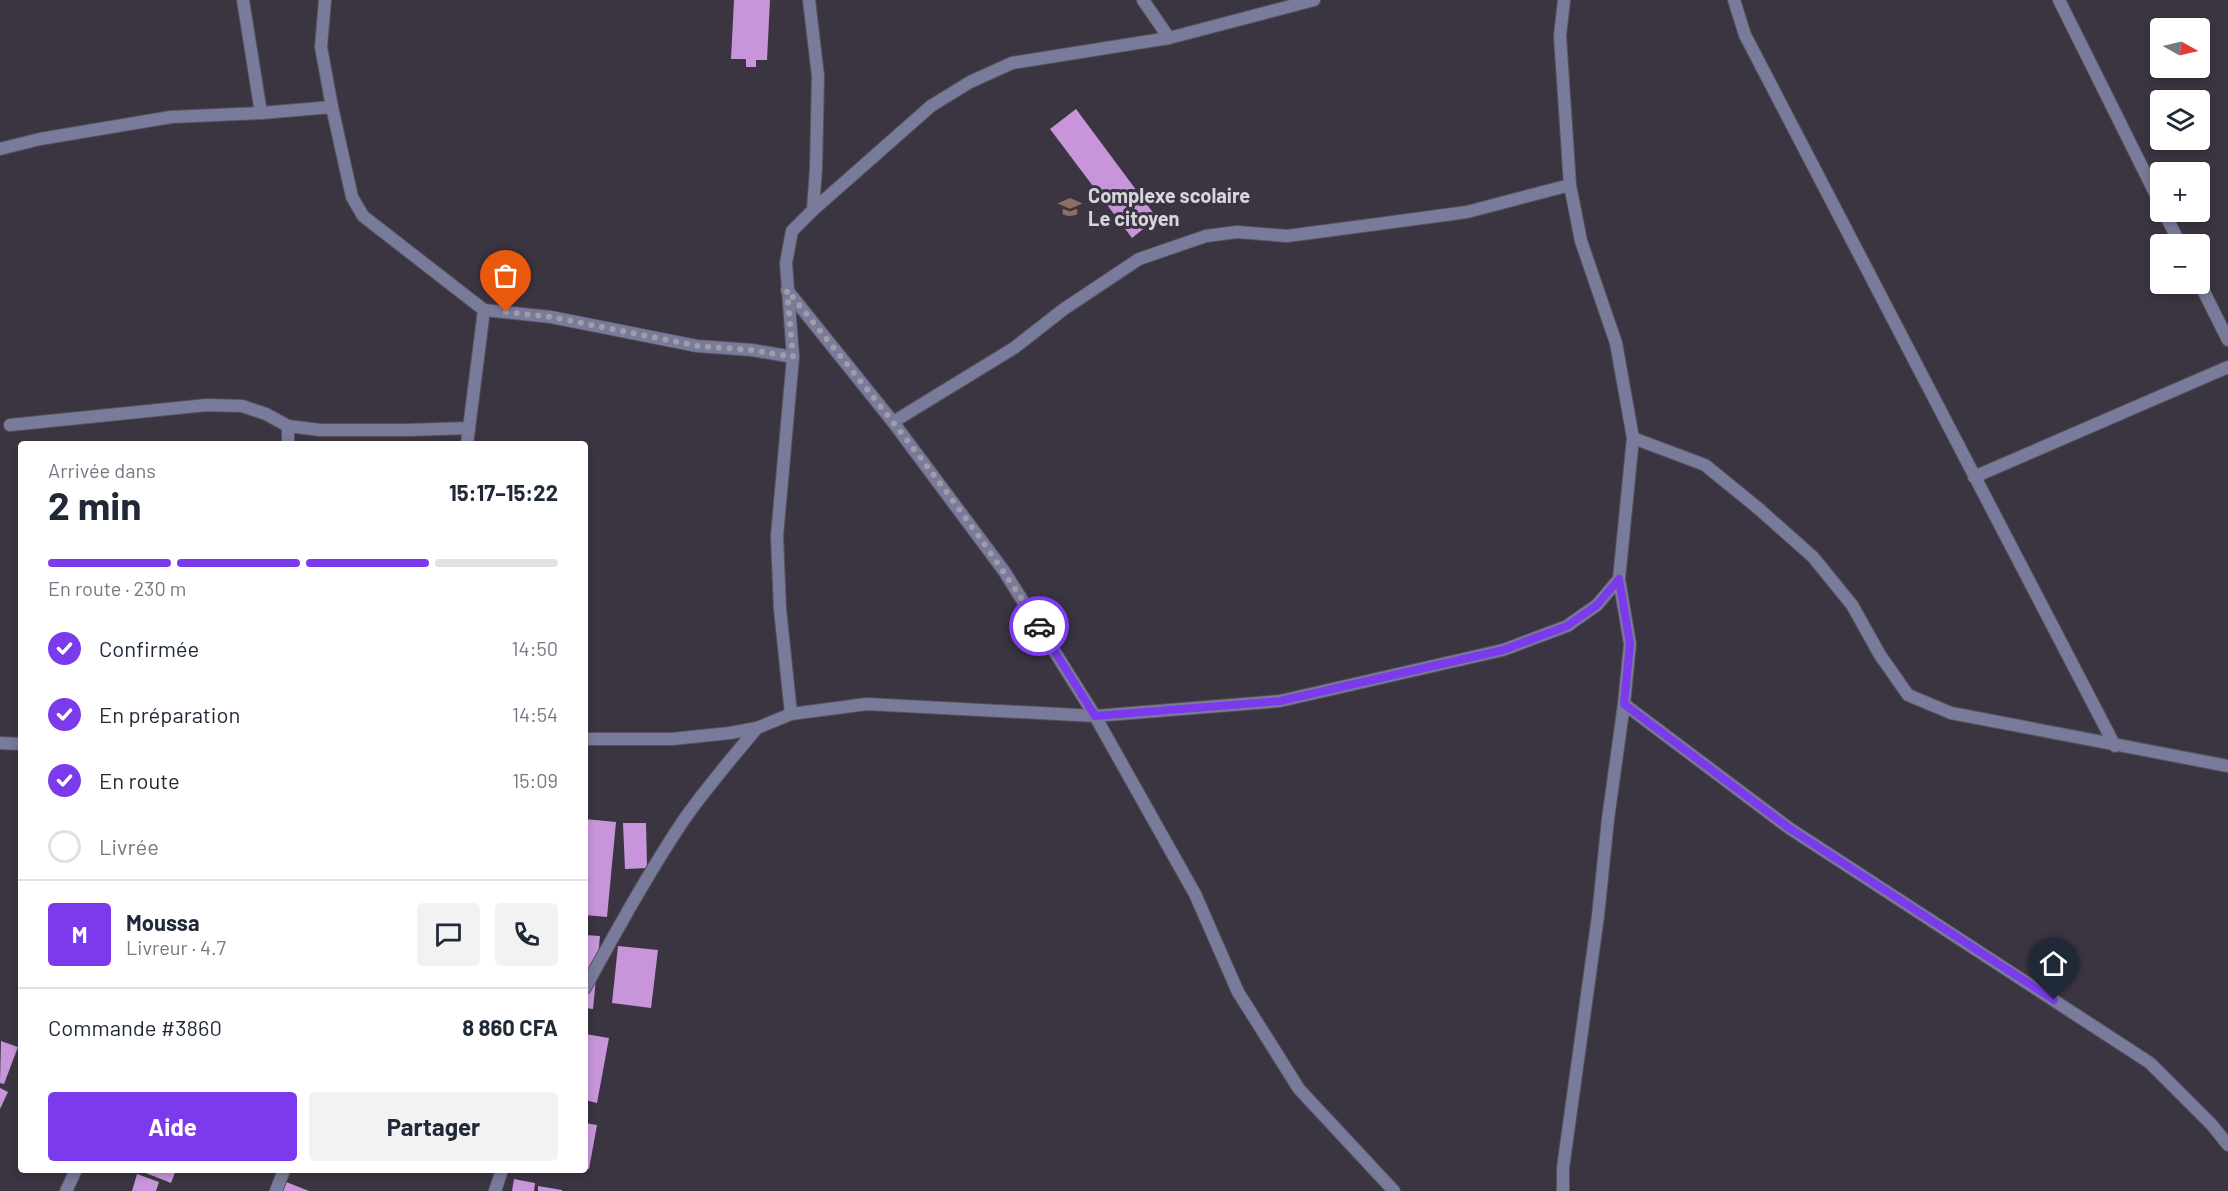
<!DOCTYPE html>
<html lang="fr">
<meta charset="utf-8">
<style>
:root{--surface:#fff;--page:#f2f2f3;--text:#1f2937;--muted:#747a83;--line:#e0e1e3;--accent:#7c3aed}
body{margin:0;font-family:Barlow,sans-serif;background:var(--page);color:var(--text);height:100vh;display:flex;flex-direction:column;font-size:22px;white-space:nowrap}
*{box-sizing:border-box;margin:0}
p{font-size:20px;color:var(--muted)}
.icon{flex:none;width:33px;height:33px;fill:none;stroke:currentColor;stroke-width:2;stroke-linecap:round;stroke-linejoin:round}
.map{position:relative;flex:1;overflow:hidden}
.details{position:absolute;left:18px;top:441px;width:570px;height:732px;display:flex;flex-direction:column;background:var(--surface);border-radius:6px;box-shadow:0 3px 9px #0003}
.details>*{flex:none}
.needle{width:39px;rotate:98deg}
.buttons{position:absolute;left:2150px;top:18px;display:grid;gap:12px}
.buttons a{display:grid;place-items:center;width:60px;height:60px;border-radius:6px;background:var(--surface);box-shadow:0 3px 9px #0003;font-size:30px}
.pin{position:absolute;display:grid;place-items:center;width:51px;height:51px;color:#fff;margin:-62px -26px;border-radius:50% 50% 50% 0;rotate:-45deg;box-shadow:0 0 6px #0007}
.pin .icon{rotate:45deg}
.courier{position:absolute;display:grid;place-items:center;width:60px;height:60px;margin:-30px;border:4px solid #7c3aed;border-radius:50%;background:#fff;color:#222;box-shadow:0 2px 8px #0007}
.head em{font-style:normal;font-weight:700}
.head div{display:flex;flex-direction:column-reverse}
.head{display:flex;align-items:center;justify-content:space-between;height:102px;padding:0 30px}
h1{font-size:39px;font-weight:700;line-height:45px}
.bar{display:grid;grid-template-columns:repeat(4,1fr);gap:9px 6px;align-content:center;height:72px;padding:0 30px}
.bar i{height:8px;border-radius:4px;background:var(--line)}
.bar .selected{background:var(--accent)}
.bar p{grid-column:span 4}
.line{display:flex;align-items:center;gap:15px;padding:0 30px;border-top:2px solid var(--line)}
.line div{flex:1}
.round{display:grid;place-items:center;flex:none;width:63px;height:63px;border-radius:6px;background:var(--page)}
ol{padding:0 30px;list-style:none}
li{display:flex;align-items:center;gap:18px;height:66px}
li p{margin-inline-start:auto}
li .icon{padding:6px;border-radius:50%;background:var(--accent);color:#fff;stroke-width:4}
li:last-child{color:var(--muted)}
li i{width:33px;height:33px;border:3px solid var(--line);border-radius:50%}
.button{display:flex;gap:12px;margin-top:auto;padding:12px 30px}
.button a{flex:1;height:69px;border-radius:6px;background:var(--accent);color:#fff;font-size:24px;font-weight:700;line-height:69px;text-align:center}
.button a+a{background:var(--page);color:var(--text)}
.map>svg:first-child{display:block}
.building{fill:#c895da}
.lines{fill:none;stroke-linecap:round;stroke-linejoin:round}
.street-casing{stroke:#57525e;stroke-width:14}
.street{stroke:#797b9b;stroke-width:12}
.done{stroke:#a19ca7;stroke-width:6;stroke-dasharray:0 10.8}
.route{stroke:#7c3aed;stroke-width:8}
.labels{text-anchor:middle;stroke-width:6;stroke-linejoin:round;paint-order:stroke}
.poi-label{font-size:20px;font-weight:bold;fill:#d8d4dd;stroke:#3b3542;text-anchor:start}
</style>
<div class="map">
<svg width="2228" height="1191" viewBox="0 0 2228 1191">
<rect width="100%" height="100%" fill="#3b3542"/>
<!-- building -->
<g class="building">
<path d="M734,0H770L767,60H756V67H746V59H731Z"/>
<path d="M1076,109L1157,218L1132,238L1050,129Z"/>
<path d="M585,819L616,822L607,917L585,915Z"/>
<path d="M623,823H646L647,868L625,869Z"/>
<path d="M585,935L600,936L593,1009L585,1008Z"/>
<path d="M618,946L658,950L651,1008L612,1003Z"/>
<path d="M585,1034L609,1038L597,1103L585,1100Z"/>
<path d="M1,1041L18,1047L4,1084L0,1083Z"/>
<path d="M0,1088L8,1092L0,1109Z"/>
<path d="M585,1123L597,1125L589,1169L585,1168Z"/>
<path d="M138,1170H176L171,1183Z"/>
<path d="M137,1174L159,1182L156,1191H132Z"/>
<path d="M514,1179L535,1183L534,1191H512Z"/>
<path d="M281,1180L309,1191H277Z"/>
<path d="M538,1186L562,1190V1191H538Z"/>
</g>
<g class="lines">
<!-- street casing -->
<g class="street-casing">
<g id="street">
<path d="M243,0L261,113"/>
<path d="M325,0L321,47L332,107"/>
<path d="M1143,0L1169,38"/>
<path d="M1734,0L1745,35L2115,746"/>
<path d="M2059,0L2160,203"/>
<path d="M0,149L40,139L171,117L261,113L332,107L352,197L363,216L484,310L551,317L697,346L752,350L793,357"/>
<path d="M813,210L931,106L970,82L1012,63L1169,38L1314,0"/>
<path d="M2164,212L2180,244"/>
<path d="M2199,282L2228,340"/>
<path d="M787,290L893,422L1004,571L1095,716L1195,894L1238,992L1299,1089L1394,1191"/>
<path d="M893,422L1014,348L1064,309L1139,259L1206,236L1237,232L1287,236L1378,224L1467,212L1570,185"/>
<path d="M10,425L207,405L242,406L266,414L288,426L320,430H407L469,428"/>
<path d="M1633,438L1705,465L1759,509L1813,557L1852,605L1880,655L1908,695L1951,713L2228,766"/>
<path d="M288,444V426"/>
<path d="M467,444L484,310"/>
<path d="M1974,477L2228,367"/>
<path d="M1624,704L1789,828L2150,1063L2212,1125L2228,1145"/>
<path d="M791,714L780,609L777,536L793,357L786,263L792,231L813,210L816,168L818,76L809,0"/>
<path d="M585,739H672L730,733L757,728L791,714L867,704L1095,716L1280,701L1503,650L1567,626L1597,605L1619,579"/>
<path d="M0,743L21,744"/>
<path d="M585,988C616,932 647,875 683,821C706,788 732,758 757,728"/>
<path d="M66,1191L76,1170"/>
<path d="M276,1191L284,1170"/>
<path d="M495,1191L502,1170"/>
<path d="M1563,1191V1168L1598,916L1608,819L1624,704L1630,644L1619,579L1633,438L1616,343L1581,241L1570,185L1560,36L1564,0"/>
</g>
</g>
<!-- street -->
<use href="#street" class="street"/>
</g>
<g class="lines">
<!-- done -->
<path class="done" d="M506,312L551,317L698,346L752,350L793,357L787,290C875,399 964,507 1039,626"/>
<!-- route -->
<path class="route" d="M1039,626L1095,716L1280,701L1503,650L1567,626L1597,605L1619,579L1630,644L1624,704L1789,828L2054,1000"/>
</g>
<!-- icons -->
<defs>
<g id="school-bare" transform="scale(1.8)"><path d="M0-5L7-2L0 1L-7-2ZM-4 1L0 2.5L4 1V4Q0 6-4 4Z" fill="#8d6e63" stroke="#3b3542" stroke-width="2.5" paint-order="stroke"/></g>
</defs>
<g fill-rule="evenodd">
<use href="#school-bare" x="1070" y="207"/>
</g>
<g class="labels">
<!-- poi labels -->
<g class="poi-label">
<text x="1088" y="203">Complexe scolaire<tspan x="1088" dy="23">Le citoyen</tspan></text>
</g>
</g>
</svg>
<div class="buttons">
<a><svg class="needle" viewBox="-14 -14 28 28"><path d="M0-13l5 13h-10z" fill="#e53935"/><path d="M0 13l5-13h-10z" fill="#747a83"/></svg></a>
<a><svg class="icon" aria-label="layers" viewBox="0 0 24 24"><path d="M12 4l9 5-9 5-9-5zM3 14l9 5 9-5"/></svg></a>
<a>+</a>
<a>−</a>
</div>
<div class="pin" style="left:506px;top:312px;background:#ea580c"><svg class="icon" aria-label="bag" viewBox="0 0 24 24"><path d="M5 8h14l-1 12H6zM9 8a3 3 0 0 1 6 0"/></svg></div>
<div class="pin" style="left:2054px;top:1000px;background:#1f2937"><svg class="icon" aria-label="home" viewBox="0 0 24 24"><path d="M3 11l9-7 9 7M6 9v11h12V9"/></svg></div>
<div class="courier" style="left:1039px;top:626px"><svg class="icon" aria-label="car" viewBox="0 0 24 24"><path d="M5 17H2v-5l4-1 3-4h7l3 4 3 1v5h-3M9 17h6M6 11h13"/><circle cx="7" cy="17" r="2"/><circle cx="17" cy="17" r="2"/></svg></div>
<section class="details">
<div class="head"><div><h1>2 min</h1><p>Arrivée dans</p></div><em>15:17–15:22</em></div>
<div class="bar"><i class="selected"></i><i class="selected"></i><i class="selected"></i><i></i><p>En route · 230 m</p></div>
<ol>
<li><svg class="icon" aria-label="check" viewBox="0 0 24 24"><path d="M5 12l5 5 9-10"/></svg>Confirmée<p>14:50</p></li>
<li><svg class="icon" aria-label="check" viewBox="0 0 24 24"><path d="M5 12l5 5 9-10"/></svg>En préparation<p>14:54</p></li>
<li><svg class="icon" aria-label="check" viewBox="0 0 24 24"><path d="M5 12l5 5 9-10"/></svg>En route<p>15:09</p></li>
<li><i></i>Livrée</li>
</ol>
<div class="line" style="height:108px"><b class="round" style="background:var(--accent);color:#fff">M</b><div><b>Moussa</b><p>Livreur · 4.7</p></div><a class="round"><svg class="icon" aria-label="chat" viewBox="0 0 24 24"><path d="M4 5h16v11H9l-5 4z"/></svg></a><a class="round"><svg class="icon" aria-label="phone" viewBox="0 0 24 24"><path d="M5 4h4l2 5-3 2q2 4 5 5l2-3 5 2v4C11 20 4 13 5 4z"/></svg></a></div>
<div class="line" style="height:78px"><div>Commande #3860</div><b>8 860 CFA</b></div>
<div class="button"><a>Aide</a><a>Partager</a></div>
</section>
</div>
